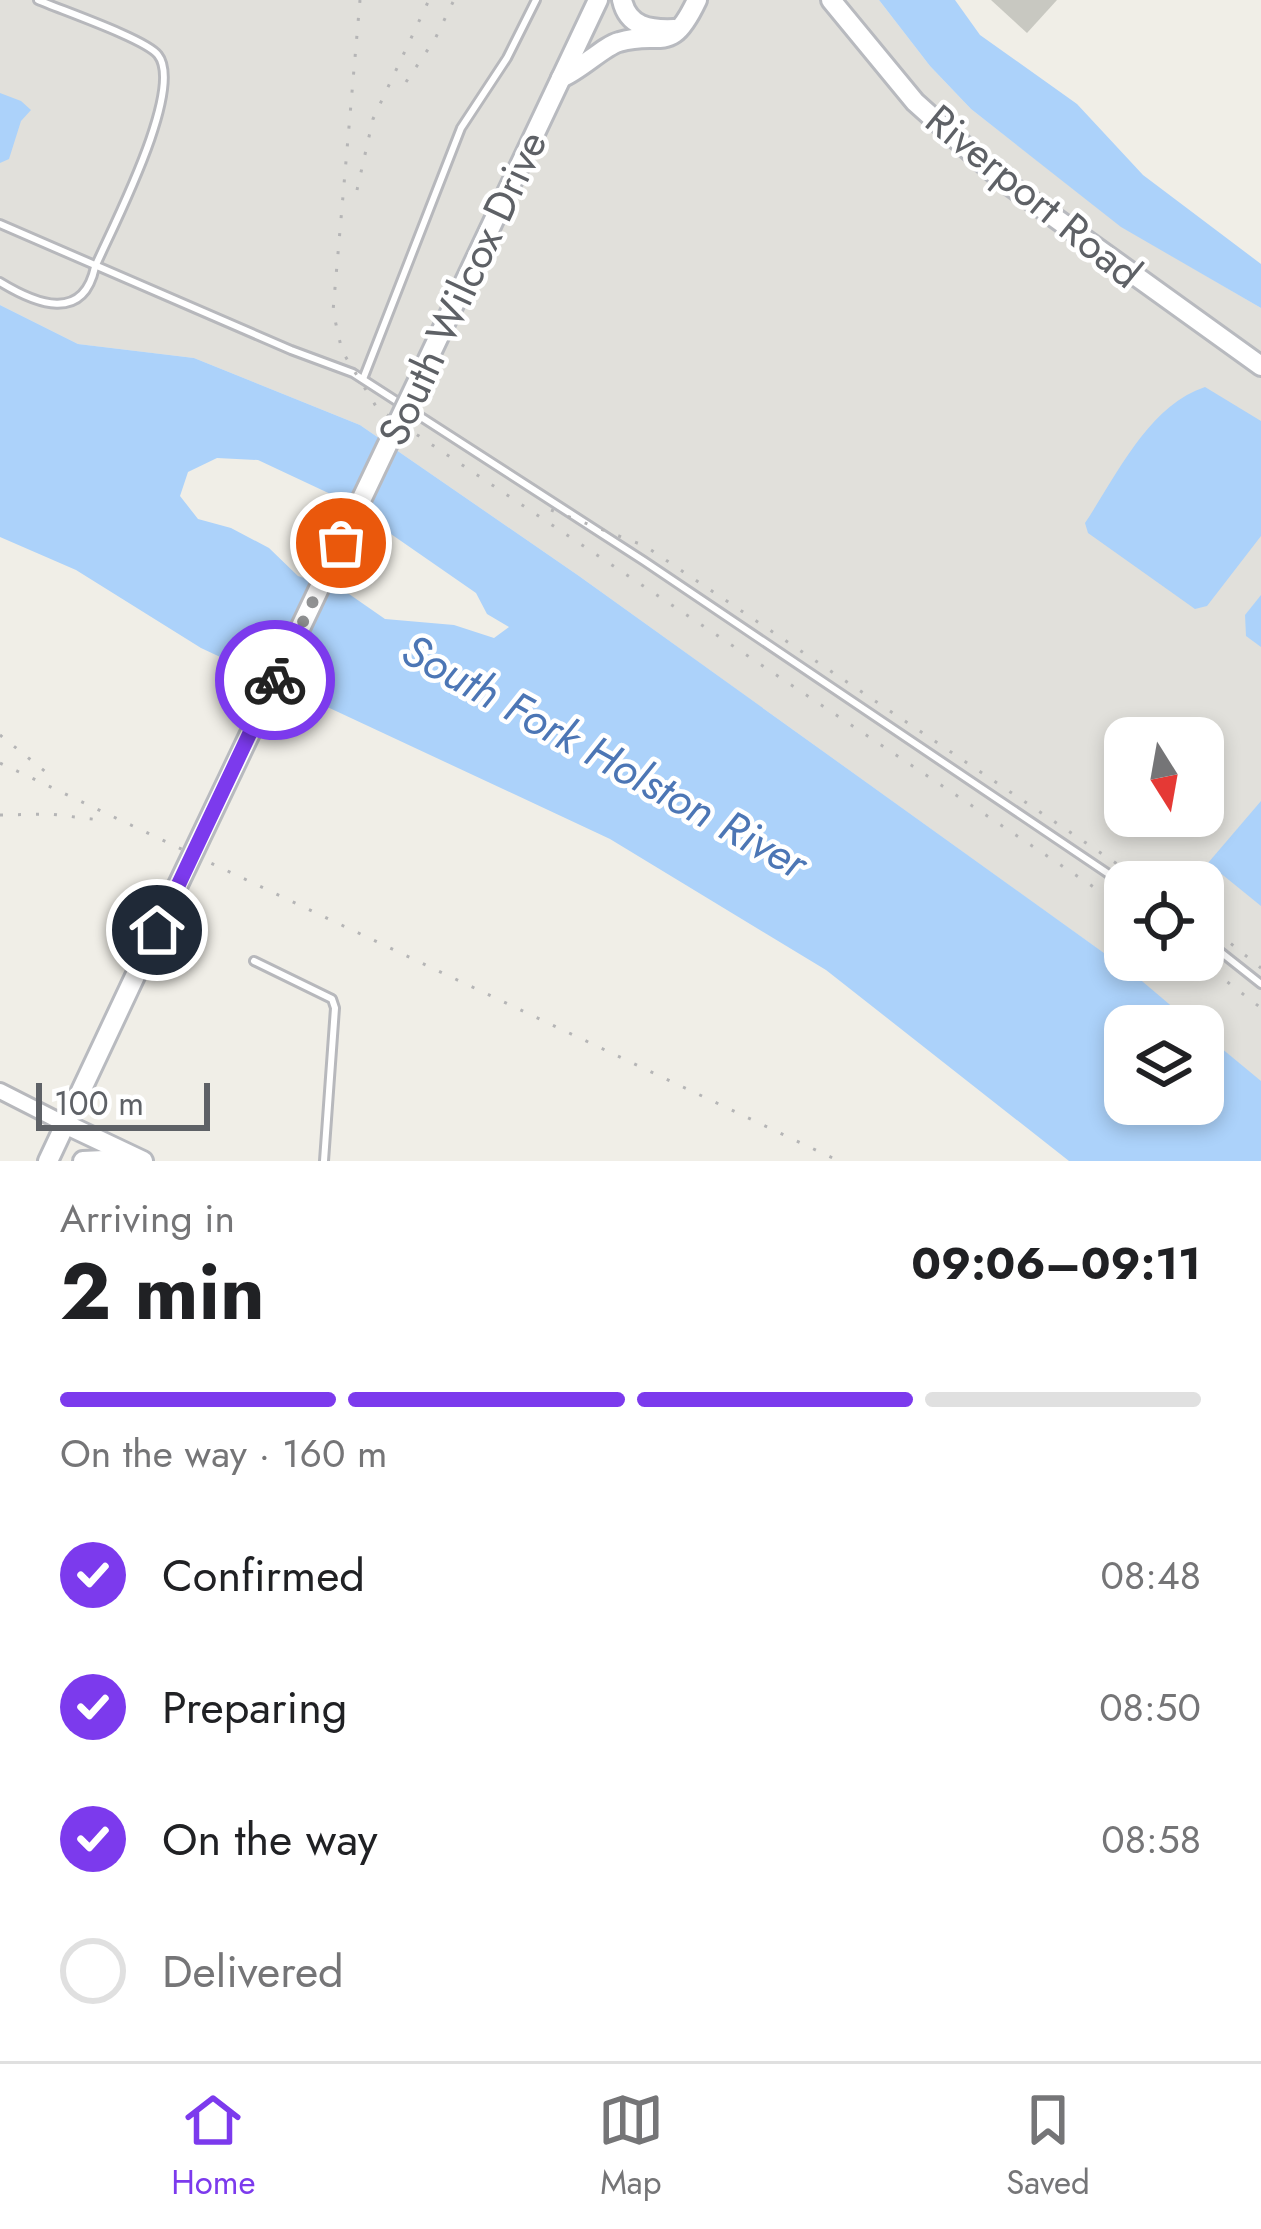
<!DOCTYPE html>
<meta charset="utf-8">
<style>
:root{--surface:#fff;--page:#f2f2f2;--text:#202124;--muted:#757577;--line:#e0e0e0;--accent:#7c3aed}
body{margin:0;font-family:Jost,sans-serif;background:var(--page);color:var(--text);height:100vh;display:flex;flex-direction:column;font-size:45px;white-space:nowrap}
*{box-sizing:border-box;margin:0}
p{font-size:39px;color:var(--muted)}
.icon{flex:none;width:66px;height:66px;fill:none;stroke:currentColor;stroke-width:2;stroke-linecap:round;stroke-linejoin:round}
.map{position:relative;height:1161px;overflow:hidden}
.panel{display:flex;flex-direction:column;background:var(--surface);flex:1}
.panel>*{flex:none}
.needle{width:78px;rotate:169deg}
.fabs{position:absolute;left:1104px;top:717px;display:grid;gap:24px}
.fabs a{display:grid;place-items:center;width:120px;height:120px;border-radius:24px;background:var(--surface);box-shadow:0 6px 18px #0003;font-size:60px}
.scale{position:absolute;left:36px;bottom:30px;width:174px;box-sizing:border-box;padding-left:12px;border:6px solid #5e6166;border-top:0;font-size:33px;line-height:42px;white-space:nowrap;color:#5e6166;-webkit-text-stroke:9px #fff;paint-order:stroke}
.pin{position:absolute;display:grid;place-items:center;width:102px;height:102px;color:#fff;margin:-51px;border:6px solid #fff;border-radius:50%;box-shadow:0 3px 12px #0007}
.courier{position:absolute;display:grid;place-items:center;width:120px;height:120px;margin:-60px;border:9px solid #7c3aed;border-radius:50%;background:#fff;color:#222;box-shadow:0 3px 15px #0007}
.overview em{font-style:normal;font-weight:700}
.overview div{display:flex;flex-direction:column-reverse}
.overview{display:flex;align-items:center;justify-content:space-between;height:204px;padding:0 60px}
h1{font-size:78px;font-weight:700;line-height:90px}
.bar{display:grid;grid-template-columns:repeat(4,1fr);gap:18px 12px;align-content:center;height:144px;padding:0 60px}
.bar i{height:15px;border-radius:9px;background:var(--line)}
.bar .on{background:var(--accent)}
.bar p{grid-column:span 4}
ol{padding:0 60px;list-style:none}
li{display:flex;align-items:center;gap:36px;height:132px}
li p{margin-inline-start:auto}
li .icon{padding:12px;border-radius:50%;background:var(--accent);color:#fff;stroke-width:4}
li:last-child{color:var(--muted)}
li i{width:66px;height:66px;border:6px solid var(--line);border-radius:50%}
.menu{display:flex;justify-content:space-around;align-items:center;height:168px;border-top:3px solid var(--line);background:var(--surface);font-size:33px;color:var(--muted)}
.menu a{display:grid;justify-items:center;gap:6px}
.menu .on{color:var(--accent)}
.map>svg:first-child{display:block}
.industrial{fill:#e1e0db;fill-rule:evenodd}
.water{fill:#acd2fa;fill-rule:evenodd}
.building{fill:#c8c8c1}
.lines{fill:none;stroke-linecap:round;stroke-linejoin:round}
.lane-casing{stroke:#b7b8bc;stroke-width:12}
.street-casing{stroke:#b7b8bc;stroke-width:20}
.secondary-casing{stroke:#b8babf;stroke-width:24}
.lane{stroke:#fff;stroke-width:6}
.street{stroke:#fff;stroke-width:14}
.secondary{stroke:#fff;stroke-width:18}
.rail{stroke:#b5b5b6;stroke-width:3;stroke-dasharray:3 15;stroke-linecap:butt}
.secondary-bridge-casing{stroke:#b8babf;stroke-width:24;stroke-linecap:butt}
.secondary-bridge{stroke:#fff;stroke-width:18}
.done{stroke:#919293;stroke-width:12;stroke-dasharray:0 21.6}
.route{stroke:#7c3aed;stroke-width:15}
.labels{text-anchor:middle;stroke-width:9;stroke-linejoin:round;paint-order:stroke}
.street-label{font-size:42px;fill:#5e6166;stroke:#fff}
.water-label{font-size:45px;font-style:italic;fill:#4c76b5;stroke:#fff}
</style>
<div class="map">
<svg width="1261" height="1161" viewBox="0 0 1261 1161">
<rect width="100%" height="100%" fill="#f0eee7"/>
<!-- industrial -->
<path class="industrial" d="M0,0H879L930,66L971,109L1121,226L1261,308V1082L1203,1033V1026H1194L1126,969L579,576L360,425L194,358L78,344L0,305ZM1125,738H1203V816H1125ZM1125,882H1203V960H1125Z"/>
<!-- water -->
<g class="water">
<path d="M879,0H955L980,35L1077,104L1143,175L1261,264V308L1121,227L971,109L930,66Z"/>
<path d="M0,93L21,101L31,110L21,121L9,159L0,163Z"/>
<path d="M0,305L78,344L194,358L360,425L579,576L1136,976L1195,1026H1125V1104H1203V1033L1261,1081V1161H1069L826,970L610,839L201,648L76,570L0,537ZM217,458L258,460L339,498L476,593L487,614L509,627L494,638L454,625L385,619L349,594L298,576L269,548L231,528L198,519L180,496L188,472Z"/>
<path d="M1205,387L1261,421V536L1207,606L1195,609L1088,533L1085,523C1117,475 1148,406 1205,387Z"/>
<path d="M1261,595V647L1246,636L1245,615Z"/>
<path d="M1261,801V906L1208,863Z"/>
</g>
<!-- building -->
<path class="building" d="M991,0H1057L1027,33Z"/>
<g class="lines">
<!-- lane casing -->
<g class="lane-casing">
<g id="lane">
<path d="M0,224L291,350L353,373L644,561L1125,885"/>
<path d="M0,282C36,304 83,323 95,267C112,228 185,89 158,55C146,39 61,10 38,0"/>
<path d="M363,379L461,128L507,58L536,0"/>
<path d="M1203,938L1261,984"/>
<path d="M254,961L332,999L335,1008L324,1161"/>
</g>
</g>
<!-- street casing -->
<g class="street-casing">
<path id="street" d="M0,1091L65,1124"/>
</g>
<!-- secondary casing -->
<g class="secondary-casing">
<g id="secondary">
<path d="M622,0C628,27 650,30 674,29"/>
<path d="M831,0L915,102L1001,179L1261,366"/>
<path d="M561,78C582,69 604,46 619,42C662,29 670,57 697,0"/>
<path d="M423,370L598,0"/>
<path d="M65,1124L143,1161"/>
<path d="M48,1161L176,889"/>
<path d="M83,1161L126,1159"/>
</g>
</g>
<!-- lane -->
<use href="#lane" class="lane"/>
<!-- street -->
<use href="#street" class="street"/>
<!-- secondary -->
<use href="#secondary" class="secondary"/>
<!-- rail -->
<g class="rail">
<path d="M360,0L333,311L342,351L377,408L1125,908"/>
<path d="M406,82L435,39L454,0"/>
<path d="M357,190L373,119L429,0"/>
<path d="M551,510L645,546L1144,882"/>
<path d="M0,735L52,777"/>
<path d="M0,763L839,1161"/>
<path d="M0,815L50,814L100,820"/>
<path d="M1203,921L1261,968"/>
<path d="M1199,960L1261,1008"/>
</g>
<!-- secondary-bridge casing -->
<g class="secondary-bridge-casing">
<path id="secondary-bridge" d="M176,889L423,370"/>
</g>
<!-- secondary-bridge -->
<use href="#secondary-bridge" class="secondary-bridge"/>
</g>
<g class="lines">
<!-- done -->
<path class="done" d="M275,680L341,543"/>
<!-- route -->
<path class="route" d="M157,930L275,680"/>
</g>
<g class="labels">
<!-- street labels -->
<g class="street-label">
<text transform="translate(1034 196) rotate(39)" y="15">Riverport Road</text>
<text transform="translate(462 288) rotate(-65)" y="15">South Wilcox Drive</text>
</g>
<!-- water labels -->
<g class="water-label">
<text transform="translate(605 756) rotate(29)" y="16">South Fork Holston River</text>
</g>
</g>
</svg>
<div class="fabs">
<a><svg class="needle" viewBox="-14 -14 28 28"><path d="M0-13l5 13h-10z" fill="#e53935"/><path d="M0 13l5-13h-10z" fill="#757577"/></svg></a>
<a><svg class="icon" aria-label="locate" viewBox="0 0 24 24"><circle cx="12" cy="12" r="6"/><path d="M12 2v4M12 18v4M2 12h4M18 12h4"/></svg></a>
<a><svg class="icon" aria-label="layers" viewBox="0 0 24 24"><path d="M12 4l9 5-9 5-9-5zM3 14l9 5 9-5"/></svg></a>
</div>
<div class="scale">100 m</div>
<div class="pin" style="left:341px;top:543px;background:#ea580c"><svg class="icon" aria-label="bag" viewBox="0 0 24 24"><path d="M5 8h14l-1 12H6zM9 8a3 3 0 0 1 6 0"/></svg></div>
<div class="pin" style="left:157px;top:930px;background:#1f2937"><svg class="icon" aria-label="home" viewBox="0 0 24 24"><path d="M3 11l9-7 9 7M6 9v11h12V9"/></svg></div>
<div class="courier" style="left:275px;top:680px"><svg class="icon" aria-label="bike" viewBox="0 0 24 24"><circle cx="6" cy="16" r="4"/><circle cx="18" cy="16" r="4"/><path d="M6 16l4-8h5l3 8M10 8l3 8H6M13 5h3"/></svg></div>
</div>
<section class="panel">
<div class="overview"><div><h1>2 min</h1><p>Arriving in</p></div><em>09:06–09:11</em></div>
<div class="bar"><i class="on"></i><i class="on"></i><i class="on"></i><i></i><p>On the way · 160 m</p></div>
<ol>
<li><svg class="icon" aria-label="check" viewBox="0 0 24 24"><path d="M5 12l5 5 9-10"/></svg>Confirmed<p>08:48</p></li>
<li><svg class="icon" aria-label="check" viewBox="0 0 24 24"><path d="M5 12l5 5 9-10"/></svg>Preparing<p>08:50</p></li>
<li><svg class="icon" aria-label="check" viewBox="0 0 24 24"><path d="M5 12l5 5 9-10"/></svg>On the way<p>08:58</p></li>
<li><i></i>Delivered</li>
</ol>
</section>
<nav class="menu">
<a class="on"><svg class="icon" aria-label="home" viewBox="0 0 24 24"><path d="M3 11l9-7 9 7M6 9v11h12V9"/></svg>Home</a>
<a><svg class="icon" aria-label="map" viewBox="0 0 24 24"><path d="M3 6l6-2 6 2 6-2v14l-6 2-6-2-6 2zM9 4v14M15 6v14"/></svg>Map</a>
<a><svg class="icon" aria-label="saved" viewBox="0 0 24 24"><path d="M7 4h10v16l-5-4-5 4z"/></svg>Saved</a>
</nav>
